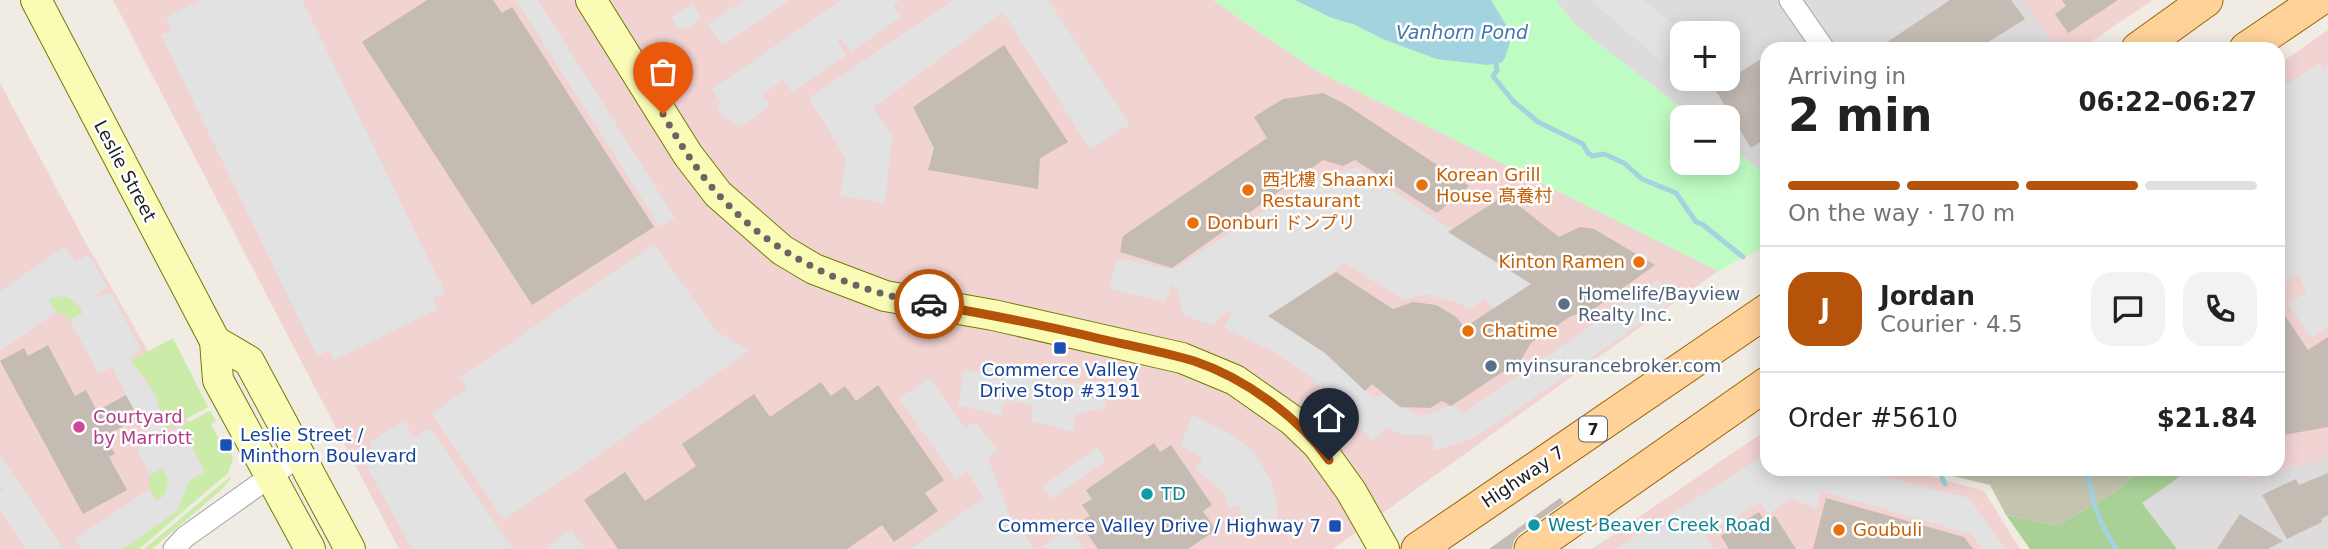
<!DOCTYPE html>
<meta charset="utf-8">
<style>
:root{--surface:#fff;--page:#f2f2f2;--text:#222;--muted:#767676;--line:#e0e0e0;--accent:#b45309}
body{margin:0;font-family:"DejaVu Sans","Noto Sans SC","Noto Sans JP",sans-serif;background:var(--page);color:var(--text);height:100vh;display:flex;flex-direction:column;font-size:26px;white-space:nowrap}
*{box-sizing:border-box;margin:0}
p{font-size:23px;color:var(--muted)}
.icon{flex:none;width:38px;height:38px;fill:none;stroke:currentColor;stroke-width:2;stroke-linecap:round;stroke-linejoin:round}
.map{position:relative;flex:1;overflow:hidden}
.details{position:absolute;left:1760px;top:42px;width:525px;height:434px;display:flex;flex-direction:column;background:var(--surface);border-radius:21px;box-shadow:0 4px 18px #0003}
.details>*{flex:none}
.buttons{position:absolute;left:1670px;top:21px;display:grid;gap:14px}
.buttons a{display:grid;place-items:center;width:70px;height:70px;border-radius:14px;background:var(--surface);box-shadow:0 4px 18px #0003;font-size:35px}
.pin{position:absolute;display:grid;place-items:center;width:60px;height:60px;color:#fff;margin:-72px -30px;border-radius:50% 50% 50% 0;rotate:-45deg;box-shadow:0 0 7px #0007}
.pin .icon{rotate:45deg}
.courier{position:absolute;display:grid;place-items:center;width:70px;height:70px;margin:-35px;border:5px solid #b45309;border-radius:50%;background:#fff;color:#222;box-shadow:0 2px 9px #0007}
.overview em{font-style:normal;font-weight:700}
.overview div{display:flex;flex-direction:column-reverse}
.overview{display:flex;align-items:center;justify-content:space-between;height:119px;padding:0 28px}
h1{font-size:46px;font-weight:700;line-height:52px}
.bar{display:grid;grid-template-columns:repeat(4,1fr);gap:10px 7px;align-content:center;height:84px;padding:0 28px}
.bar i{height:9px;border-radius:5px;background:var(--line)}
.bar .selected{background:var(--accent)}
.bar p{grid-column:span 4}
.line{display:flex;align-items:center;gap:18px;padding:0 28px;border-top:2px solid var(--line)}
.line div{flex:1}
.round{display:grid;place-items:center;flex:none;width:74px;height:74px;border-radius:21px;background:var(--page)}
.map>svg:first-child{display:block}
.residential{fill:#dddbdb;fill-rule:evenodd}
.commercial{fill:#f1d3d2}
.construction{fill:#c5c4af}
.grass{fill:#caeca8}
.forest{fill:#a9d197}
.park{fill:#bffcc3}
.parking{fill:#e2e2e2}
.water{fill:#a3d3df}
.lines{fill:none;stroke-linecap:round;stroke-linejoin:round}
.stream{stroke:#a3d3df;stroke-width:5}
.building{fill:#c4bbb3}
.street-casing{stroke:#a5a5a5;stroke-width:23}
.secondary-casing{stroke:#6f7b00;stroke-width:32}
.primary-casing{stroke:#996400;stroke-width:35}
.street{stroke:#fff;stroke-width:21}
.secondary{stroke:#fafcb6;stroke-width:30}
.primary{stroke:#ffd29a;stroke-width:33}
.done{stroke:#686663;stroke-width:7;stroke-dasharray:0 12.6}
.route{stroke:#b45309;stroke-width:9}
.food-dot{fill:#e8710a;stroke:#fff;stroke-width:2.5}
.service-dot{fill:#5c6f8a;stroke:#fff;stroke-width:2.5}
.transit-dot{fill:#1a4fb4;stroke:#fff;stroke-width:2.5}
.hotel-dot{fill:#d1479c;stroke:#fff;stroke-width:2.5}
.culture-dot{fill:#0f9aa8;stroke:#fff;stroke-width:2.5}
.labels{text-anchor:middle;stroke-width:5;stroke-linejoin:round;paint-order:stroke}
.shield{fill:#fff;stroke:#626262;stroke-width:2}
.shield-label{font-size:16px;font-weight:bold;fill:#1e1e1e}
.street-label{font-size:18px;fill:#1e1e1e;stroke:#fff}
.food-label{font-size:18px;fill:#c56008;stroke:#fff;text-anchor:start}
.service-label{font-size:18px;fill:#4e5e75;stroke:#fff;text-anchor:start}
.transit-label{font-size:18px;fill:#164399;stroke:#fff}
.hotel-label{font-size:18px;fill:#b23c85;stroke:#fff;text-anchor:start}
.culture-label{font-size:18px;fill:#0d838f;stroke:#fff;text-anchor:start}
.water-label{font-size:19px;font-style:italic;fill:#4379aa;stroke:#fff}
</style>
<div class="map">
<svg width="2328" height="549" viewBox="0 0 2328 549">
<rect width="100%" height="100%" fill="#f0ece4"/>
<!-- residential -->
<g class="residential">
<path d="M1556,0H2022L2058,49H1768L1767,175L1727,144V117H1693L1575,25ZM1682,33H1727V79H1682Z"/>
<path d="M2328,459V549H2177L2141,503L2191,469H2234L2244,479Z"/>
</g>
<!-- commercial -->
<g class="commercial">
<path d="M113,0H1213L1313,69L1718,271L1333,549H399Z"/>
<path d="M2022,0H2153L2080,49H2058Z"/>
<path d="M2328,30V459L2244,479L2234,469H2278L2279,64Z"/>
<path d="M0,83L82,236L219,475L138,549H0Z"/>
<path d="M1765,431H1767L1768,469H1905L1984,491L2020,549H1592Z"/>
</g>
<!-- construction -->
<path class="construction" d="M1924,469H2141L2116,491L2057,526L2006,515L1990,485Z"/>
<!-- grass -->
<g class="grass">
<path d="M55,296L72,299L83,313L70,320L65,314L56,312L49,300Z"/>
<path d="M173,338L208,407L166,430L160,408L146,379L130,361Z"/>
<path d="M210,411L216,421L211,424L225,450L230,448L233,459L228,473L139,549H122L168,518L189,481L205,472L181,426Z"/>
<path d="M163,468C172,479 169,495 157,501L149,489L150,475Z"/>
<path d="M231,476L230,480L220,491L152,549H144Z"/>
</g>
<!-- forest -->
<path class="forest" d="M2141,469H2191L2142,503L2177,549H2030L2006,515L2057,526L2116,491Z"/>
<!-- park -->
<path class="park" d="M1213,0H1556L1575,25L1693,117H1682V163H1727V144L1767,175V245L1718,271L1313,69Z"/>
<!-- parking -->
<g class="parking">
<path d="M201,0H302L445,293L433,299L438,309L334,360L329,351L317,356L161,35L172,30L166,17Z"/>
<path d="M516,0H538L675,218L660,227Z"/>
<path d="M744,0H790L722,45L708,24Z"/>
<path d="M842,0H900L893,5L901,17L851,52L841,39L837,41L846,55L792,92L783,80L762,95L770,106L738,128L731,118L726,121L717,108L722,103L712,89Z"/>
<path d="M953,0H1048L1130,124L1090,149L1003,12L873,108L892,137L885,203L840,196L846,159L809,98Z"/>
<path d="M1590,0H1644L1683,33L1682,40L1662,62Z"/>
<path d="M692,4L701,17L691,27L679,31L671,17Z"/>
<path d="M2320,63L2325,72L2328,63V328L2311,338L2288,304L2306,292L2298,273L2284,282L2279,272L2278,90Z"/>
<path d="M1357,167L1535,285L1497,311L1484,299L1469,309L1462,304L1425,294L1403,300L1345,263L1277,312L1375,398L1385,393L1395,404L1421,416L1454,405L1462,414L1658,280L1674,300L1505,418L1469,440L1434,451L1431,435H1403L1386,428L1373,441L1310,377L1276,353L1224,328L1231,315L1229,310L1212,325L1183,315L1178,291L1172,284L1165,302L1109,289L1117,258L1173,270L1326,171L1340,172Z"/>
<path d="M654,244L716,331L749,351L504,520L432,414L468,388L459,378Z"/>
<path d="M64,247L75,262L89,255L108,287L97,293L96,296L99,297L111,292L141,350L129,358L155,394L167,433L181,426L205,472L189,481L177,511L122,549H82L75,539L149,489L156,500H159L166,492L168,481L163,468L150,475L137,450L150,441L112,367L98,373L70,320L82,314V311L78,304L66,297L60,296L50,299L49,302L56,312L0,351V291Z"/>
<path d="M990,363L1109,391L1104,408L1075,415L1073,432L1031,421L1033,409L1030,405L1009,400L1003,404L1001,416L958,405L964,369L985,375Z"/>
<path d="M930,378L965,428L976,422L997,450L988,459L1009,514L1035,549H910L984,498L967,471L956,480L899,398Z"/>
<path d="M1193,415L1232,435L1254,452L1270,479L1277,502V526L1242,522L1240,506L1229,507L1223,492L1195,469L1203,458L1180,445Z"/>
<path d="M404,421L414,438L430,428L513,549H412L366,465L378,459L369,442Z"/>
<path d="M1097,447L1106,460L1052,499L1043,486Z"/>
<path d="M1767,454L1768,469H1852L1969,498L2005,549H1981L1971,534L1821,491L1816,509L1792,498L1769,514L1760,502L1706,535L1714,549H1615Z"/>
<path d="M0,455L63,548L65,549H26L0,511V493L3,489L0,484Z"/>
<path d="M1069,527L1084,549H1045L1042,546Z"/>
<path d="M571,530L585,549H545Z"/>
</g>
<!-- water -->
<path class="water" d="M1295,0H1491L1508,28L1510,42L1505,58L1501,63L1487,65L1437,59L1385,40L1353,24L1332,18Z"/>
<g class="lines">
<!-- stream -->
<g class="stream">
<path d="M1496,65L1497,70L1493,76L1513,101L1538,122L1583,144L1588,153L1593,156L1604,154L1624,163L1642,179L1676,193L1696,222L1702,224L1743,257"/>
<path d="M1938,469L1945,484"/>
<path d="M2089,469C2090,502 2099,521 2116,549"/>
</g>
</g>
<!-- building -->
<g class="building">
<path d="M427,0H493L502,13L512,7L654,227L532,305L362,42Z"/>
<path d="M1950,0H2011L2025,19L1977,49H1877Z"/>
<path d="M2062,0H2118L2068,33L2055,14L2066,6Z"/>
<path d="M1004,45L1068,142L1040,158L1038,189L928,170L934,148L913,107Z"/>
<path d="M1768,55V137L1751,148L1714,88Z"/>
<path d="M1323,93L1345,104L1469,186L1437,213L1355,160L1343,166L1323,160L1172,268L1120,252L1123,236L1267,138L1254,117L1283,99Z"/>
<path d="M1505,195L1559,237L1580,227L1594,229L1655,265L1594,309L1571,316L1531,343L1521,360L1451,406L1442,401L1430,408L1400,407L1372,384L1365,391L1325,353L1268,316L1336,272L1393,309L1413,302L1436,305L1455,316L1465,327L1531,284L1448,232Z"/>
<path d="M2278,305L2308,350L2328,337V427L2283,435L2278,428Z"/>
<path d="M48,345L75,396L86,390L97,411L126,395L138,418L105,436L115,454L109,457L127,490L83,514L0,361L24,348L28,356Z"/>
<path d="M821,382L831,396L845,386L856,401L878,385L944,480L925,493L938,511L894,542L882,525L847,549H618L584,500L625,472L645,501L696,466L682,444L754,394L770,417Z"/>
<path d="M1154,443L1160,452L1171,445L1212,505L1203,511L1216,530L1188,549H1098L1079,522L1090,516L1082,505L1092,499L1086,490Z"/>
<path d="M2328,473V515L2321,519L2322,522L2287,539L2262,495L2296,479L2299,485Z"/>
<path d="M1560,498L1564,503L1520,533L1514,540L1512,549H1489Z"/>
<path d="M1826,498L1964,537L1973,549H1813Z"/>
<path d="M1759,512L1765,522L1775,516L1796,549H1729L1721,536Z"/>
<path d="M2240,514L2283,541L2268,549H2217Z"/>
</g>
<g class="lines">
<!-- street casing -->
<g class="street-casing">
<g id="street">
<path d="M1790,0L1824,49"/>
<path d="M174,549L185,537L299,456"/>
</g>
</g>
<!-- secondary casing -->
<g class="secondary-casing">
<g id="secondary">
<path d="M36,0L215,341L218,380L310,549"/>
<path d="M591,0L688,155L718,194L782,250L814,269L885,296L993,315L1182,358L1235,380L1292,420L1318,445L1351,491L1384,549"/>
<path d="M215,341L249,361L350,549"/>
</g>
</g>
<!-- primary casing -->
<g class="primary-casing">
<g id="primary">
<path d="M2138,49L2206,0"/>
<path d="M2246,49L2318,0"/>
<path d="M1418,549L1768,310"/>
<path d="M1531,549L1768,383"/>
</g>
</g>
<!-- street -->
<use href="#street" class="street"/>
<!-- secondary -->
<use href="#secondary" class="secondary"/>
<!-- primary -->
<use href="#primary" class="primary"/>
</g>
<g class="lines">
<!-- done -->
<path class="done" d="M663,114C679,142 696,170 718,194C774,257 847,290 929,304"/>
<!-- route -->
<path class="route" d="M929,304C986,314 1044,325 1101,339C1132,346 1164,352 1194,361C1245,378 1298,417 1329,460"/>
</g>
<!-- markers -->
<g class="food-dot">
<circle cx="1422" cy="185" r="7"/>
<circle cx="1248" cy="190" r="7"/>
<circle cx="1193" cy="223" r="7"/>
<circle cx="1639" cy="262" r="7"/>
<circle cx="1468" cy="331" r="7"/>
<circle cx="1839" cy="530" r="7"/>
</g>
<g class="service-dot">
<circle cx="1564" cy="304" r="7"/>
<circle cx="1491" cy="366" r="7"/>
</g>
<g class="transit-dot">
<rect x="1053" y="341" width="14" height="14" rx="3.5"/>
<rect x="219" y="438" width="14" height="14" rx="3.5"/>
<rect x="1328" y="519" width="14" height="14" rx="3.5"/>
</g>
<circle class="hotel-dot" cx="79" cy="427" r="7"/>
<g class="culture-dot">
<circle cx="1147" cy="494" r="7"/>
<circle cx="1534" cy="525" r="7"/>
</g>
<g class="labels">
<!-- shield labels -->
<rect class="shield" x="1579" y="416.5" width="28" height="25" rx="5"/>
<g class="shield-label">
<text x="1593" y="435">7</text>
</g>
<!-- street labels -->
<g class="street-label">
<text transform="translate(125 171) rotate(62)" y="6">Leslie Street</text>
<text transform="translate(1523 477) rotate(-34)" y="6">Highway 7</text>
</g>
<!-- food labels -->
<g class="food-label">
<text x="1436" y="181">Korean Grill<tspan x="1436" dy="21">House 髙養村</tspan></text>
<text x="1262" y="186">西北樓 Shaanxi<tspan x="1262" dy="21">Restaurant</tspan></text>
<text x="1207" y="229">Donburi ドンプリ</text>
<text x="1625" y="268" text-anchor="end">Kinton Ramen</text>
<text x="1482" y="337">Chatime</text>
<text x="1853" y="536">Goubuli</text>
</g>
<!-- service labels -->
<g class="service-label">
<text x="1578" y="300">Homelife/Bayview<tspan x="1578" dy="21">Realty Inc.</tspan></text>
<text x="1505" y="372">myinsurancebroker.com</text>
</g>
<!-- transit labels -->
<g class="transit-label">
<text x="1060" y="376">Commerce Valley<tspan x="1060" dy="21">Drive Stop #3191</tspan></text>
<text x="240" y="441" text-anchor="start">Leslie Street /<tspan x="240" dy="21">Minthorn Boulevard</tspan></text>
<text x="1321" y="532" text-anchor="end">Commerce Valley Drive / Highway 7</text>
</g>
<!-- hotel labels -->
<g class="hotel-label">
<text x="93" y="423">Courtyard<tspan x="93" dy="21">by Marriott</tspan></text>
</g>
<!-- culture labels -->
<g class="culture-label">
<text x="1161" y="500">TD</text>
<text x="1548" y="531">West Beaver Creek Road</text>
</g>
<!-- water labels -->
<g class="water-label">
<text x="1462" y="39">Vanhorn Pond</text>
</g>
</g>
</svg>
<div class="buttons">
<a>+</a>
<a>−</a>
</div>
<div class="pin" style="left:663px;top:114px;background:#ea580c"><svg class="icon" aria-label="bag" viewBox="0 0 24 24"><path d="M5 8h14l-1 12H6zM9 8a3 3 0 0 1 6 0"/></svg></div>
<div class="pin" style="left:1329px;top:460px;background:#1f2937"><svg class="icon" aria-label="home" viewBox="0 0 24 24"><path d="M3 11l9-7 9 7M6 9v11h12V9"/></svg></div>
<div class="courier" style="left:929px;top:304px"><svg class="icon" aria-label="car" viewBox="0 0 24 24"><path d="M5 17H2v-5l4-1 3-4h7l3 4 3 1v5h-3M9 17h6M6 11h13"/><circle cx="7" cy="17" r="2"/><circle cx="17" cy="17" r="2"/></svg></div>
<section class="details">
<div class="overview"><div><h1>2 min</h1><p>Arriving in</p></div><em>06:22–06:27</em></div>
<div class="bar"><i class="selected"></i><i class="selected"></i><i class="selected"></i><i></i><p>On the way · 170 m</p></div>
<div class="line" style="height:126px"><b class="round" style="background:var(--accent);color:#fff">J</b><div><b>Jordan</b><p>Courier · 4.5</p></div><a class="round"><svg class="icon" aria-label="chat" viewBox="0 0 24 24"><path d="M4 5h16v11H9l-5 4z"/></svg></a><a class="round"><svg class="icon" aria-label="phone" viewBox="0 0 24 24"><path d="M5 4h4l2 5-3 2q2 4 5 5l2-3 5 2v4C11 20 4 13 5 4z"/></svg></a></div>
<div class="line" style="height:91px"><div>Order #5610</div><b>$21.84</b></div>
</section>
</div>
